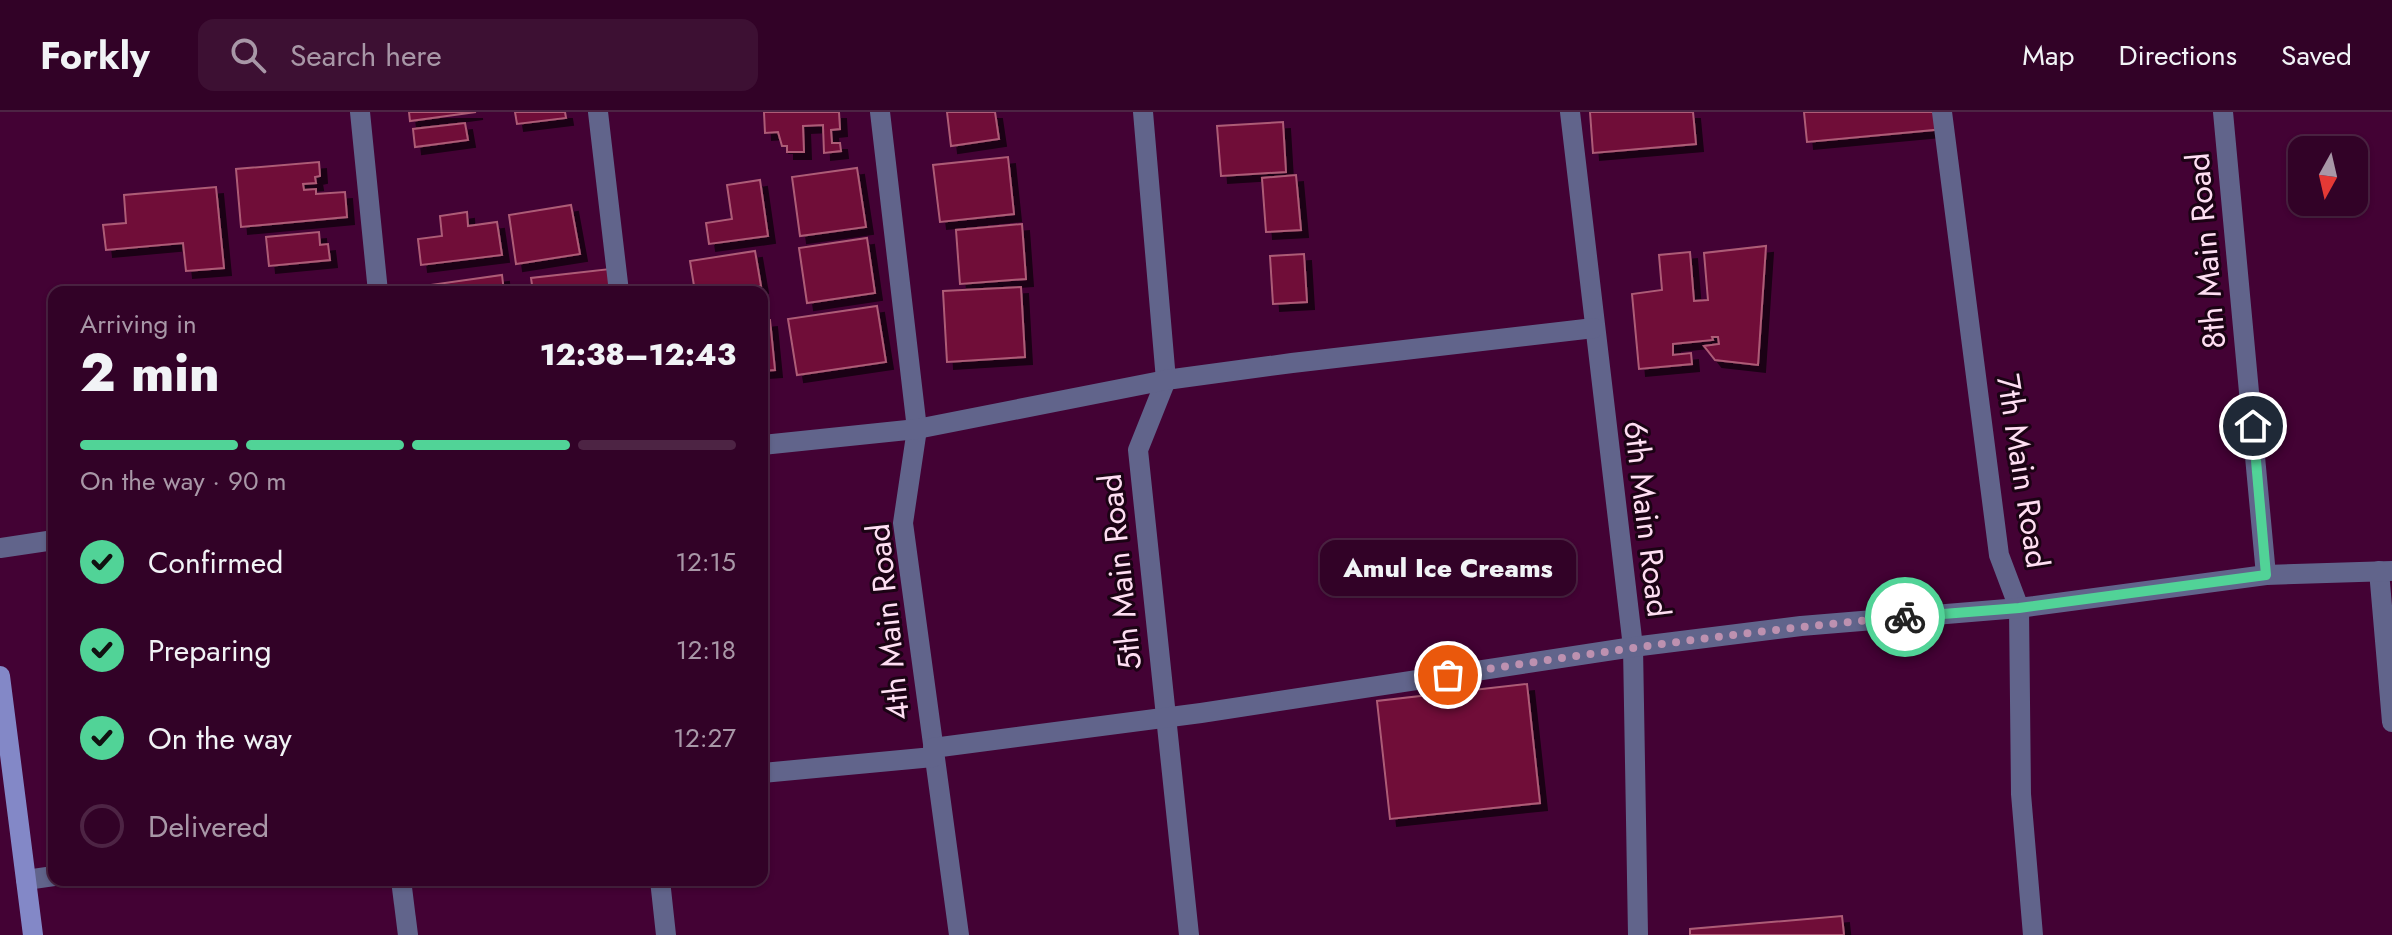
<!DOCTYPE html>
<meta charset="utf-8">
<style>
:root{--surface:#320227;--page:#3d1033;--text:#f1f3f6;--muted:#a897a7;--line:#4d2444;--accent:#51d397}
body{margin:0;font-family:Jost,sans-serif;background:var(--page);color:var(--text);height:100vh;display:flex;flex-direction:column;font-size:30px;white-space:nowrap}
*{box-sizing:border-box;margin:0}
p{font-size:26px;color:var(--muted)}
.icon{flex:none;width:44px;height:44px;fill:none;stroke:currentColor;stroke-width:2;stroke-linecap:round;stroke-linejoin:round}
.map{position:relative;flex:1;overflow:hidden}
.drawer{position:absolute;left:48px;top:174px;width:720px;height:600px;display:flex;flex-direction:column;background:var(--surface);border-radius:16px;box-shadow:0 2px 6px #0004,0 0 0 2px var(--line)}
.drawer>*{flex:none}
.needle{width:52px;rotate:188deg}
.fabs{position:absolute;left:2288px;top:24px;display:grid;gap:16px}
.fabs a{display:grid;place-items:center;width:80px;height:80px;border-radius:16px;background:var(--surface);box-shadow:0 2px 6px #0004,0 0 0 2px var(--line);font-size:40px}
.pin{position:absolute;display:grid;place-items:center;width:68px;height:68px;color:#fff;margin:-34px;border:4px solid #fff;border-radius:50%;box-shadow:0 2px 8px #0007}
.courier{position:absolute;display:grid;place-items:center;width:80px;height:80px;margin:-40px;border:6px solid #51d397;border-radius:50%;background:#fff;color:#222;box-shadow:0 2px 10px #0007}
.bubble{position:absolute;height:56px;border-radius:16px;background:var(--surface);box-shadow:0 2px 6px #0004,0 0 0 2px var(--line);font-size:26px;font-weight:800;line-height:56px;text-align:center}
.summary em{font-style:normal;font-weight:800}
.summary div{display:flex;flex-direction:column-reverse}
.summary{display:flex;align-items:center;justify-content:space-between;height:136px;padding:0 32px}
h1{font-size:52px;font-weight:800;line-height:60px}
.bar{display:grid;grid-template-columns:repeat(4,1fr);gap:12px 8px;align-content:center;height:96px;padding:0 32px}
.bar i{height:10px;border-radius:6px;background:var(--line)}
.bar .active{background:var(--accent)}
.bar p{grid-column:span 4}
ol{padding:0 32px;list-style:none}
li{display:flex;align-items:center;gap:24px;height:88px}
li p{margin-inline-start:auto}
li .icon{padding:8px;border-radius:50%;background:var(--accent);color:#111;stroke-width:4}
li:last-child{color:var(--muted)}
li i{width:44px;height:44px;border:4px solid var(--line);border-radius:50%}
header{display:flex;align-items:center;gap:48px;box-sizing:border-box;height:112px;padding:0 40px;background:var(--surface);border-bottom:2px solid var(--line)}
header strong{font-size:38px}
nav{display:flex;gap:44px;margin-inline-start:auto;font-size:28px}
.search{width:560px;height:72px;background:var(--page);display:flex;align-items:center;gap:20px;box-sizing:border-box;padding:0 28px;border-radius:16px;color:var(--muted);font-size:30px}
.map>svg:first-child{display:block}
.building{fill:#700839;stroke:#ad5c76;stroke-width:2;filter:url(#shadow)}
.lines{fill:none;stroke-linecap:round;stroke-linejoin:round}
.street{stroke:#61648b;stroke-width:20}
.secondary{stroke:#8388c7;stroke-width:20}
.done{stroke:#bd91b0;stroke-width:8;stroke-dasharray:0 14.4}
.route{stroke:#51d397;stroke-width:10}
.labels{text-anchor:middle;stroke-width:6;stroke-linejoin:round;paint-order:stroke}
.street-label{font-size:32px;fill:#fedef2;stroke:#1b0314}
</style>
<header>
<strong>Forkly</strong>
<div class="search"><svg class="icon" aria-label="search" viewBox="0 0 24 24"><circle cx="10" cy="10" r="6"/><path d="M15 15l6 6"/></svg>Search here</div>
<nav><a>Map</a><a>Directions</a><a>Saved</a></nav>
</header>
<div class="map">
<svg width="2392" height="823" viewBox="0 0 2392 823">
<defs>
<filter id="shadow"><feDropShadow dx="7" dy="7" stdDeviation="0" flood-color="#0009"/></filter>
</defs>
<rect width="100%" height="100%" fill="#430234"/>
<!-- building -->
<g class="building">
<path d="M409,0H476L410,9Z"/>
<path d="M515,0H565L566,6L517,12Z"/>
<path d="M764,0H839L840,17L831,18L832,31H840L841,39L824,41L823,13L803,14L804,40H787V34H782L778,20L765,21Z"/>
<path d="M947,0H995L999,27L951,34Z"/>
<path d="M1590,0H1693L1696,32L1593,41Z"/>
<path d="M1804,0H1942L1944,17L1807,30Z"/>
<path d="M1283,10L1286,60L1221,64L1217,14Z"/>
<path d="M465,11L468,28L415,35L413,17Z"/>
<path d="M1008,45L1014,102L940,110L933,53Z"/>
<path d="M319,50L320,64L315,65L316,71L303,72L304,78L316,77V82L345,80L347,105L241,115L236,57Z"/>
<path d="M857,56L866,115L800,124L792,65Z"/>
<path d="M1296,63L1301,118L1266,120L1262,66Z"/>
<path d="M760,68L768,124L709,132L706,111L732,107L727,73Z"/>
<path d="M216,75L224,156L186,159L183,131L106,138L103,113L126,111L124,83Z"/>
<path d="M571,93L580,142L516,152L509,103Z"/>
<path d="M467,100L468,114L497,110L502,143L421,153L418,127L442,124L440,104Z"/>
<path d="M1022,112L1026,167L960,172L956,118Z"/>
<path d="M319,120L320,133L328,132L330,148L269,154L266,125Z"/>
<path d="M867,126L875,181L807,191L799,136Z"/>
<path d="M1766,134L1758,253L1715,248L1704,234L1719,232L1718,225H1712L1713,228L1673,232V243L1691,241L1692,252L1639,257L1632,182L1662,178L1659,143L1690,140L1694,189L1708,188L1704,141Z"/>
<path d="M755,139L761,174L747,177V180H695L690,149Z"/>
<path d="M1304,142L1307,190L1273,192L1270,144Z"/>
<path d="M610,157L613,180H533L531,166Z"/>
<path d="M502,163L504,180H416V175Z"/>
<path d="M1021,175L1025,245L947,250L943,179Z"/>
<path d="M877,194L886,250L797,263L788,207Z"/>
<path d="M770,208L775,258L762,259V209Z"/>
<path d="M1527,572L1540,691L1390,707L1377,589Z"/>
<path d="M1842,804L1844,823H1690V817Z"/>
</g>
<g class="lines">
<!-- street -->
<g class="street">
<path d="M360,0L378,180"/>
<path d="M598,0L619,180"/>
<path d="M880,0L917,317L903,411L959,823"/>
<path d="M1143,0L1166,268L1138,338L1189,823"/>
<path d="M1570,0L1633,535L1638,823"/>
<path d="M1942,0L1999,443L2019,496L2021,682L2033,823"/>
<path d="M2223,0L2266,463"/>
<path d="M762,333L917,317L1166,268L1292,251L1594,216"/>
<path d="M0,436L54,428"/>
<path d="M2379,459L2392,610"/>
<path d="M762,661L933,645V636L1201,601L1633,535L1801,514L2019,496L2266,463L2392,459"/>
<path d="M26,768L54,764"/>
<path d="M401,768L408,823"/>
<path d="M660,768L666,823"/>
</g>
<!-- secondary -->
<path class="secondary" d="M0,564L33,823"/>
</g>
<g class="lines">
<!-- done -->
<path class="done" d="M1448,563C1600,540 1751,518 1905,505"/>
<!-- route -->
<path class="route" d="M1905,505L2019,496L2266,463L2253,314"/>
</g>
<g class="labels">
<!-- street labels -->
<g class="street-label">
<text transform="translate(2206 139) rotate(-95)" y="11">8th Main Road</text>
<text transform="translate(2023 359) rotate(81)" y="11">7th Main Road</text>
<text transform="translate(1647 407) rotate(83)" y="11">6th Main Road</text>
<text transform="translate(1120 460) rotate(-96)" y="11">5th Main Road</text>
<text transform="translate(888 510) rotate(-96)" y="11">4th Main Road</text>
</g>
</g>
</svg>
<div class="fabs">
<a><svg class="needle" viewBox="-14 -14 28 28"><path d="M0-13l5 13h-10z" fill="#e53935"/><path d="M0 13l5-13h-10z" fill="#a897a7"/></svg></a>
</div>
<div class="pin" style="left:1448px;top:563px;background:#ea580c"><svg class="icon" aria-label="bag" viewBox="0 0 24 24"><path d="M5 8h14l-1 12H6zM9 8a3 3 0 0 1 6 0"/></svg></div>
<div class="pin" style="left:2253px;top:314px;background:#1f2937"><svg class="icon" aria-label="home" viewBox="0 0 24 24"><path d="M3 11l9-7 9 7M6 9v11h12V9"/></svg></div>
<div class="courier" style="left:1905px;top:505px"><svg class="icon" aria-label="bike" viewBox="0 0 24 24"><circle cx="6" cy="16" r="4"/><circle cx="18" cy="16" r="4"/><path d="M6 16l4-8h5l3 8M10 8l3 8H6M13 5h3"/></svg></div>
<div class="bubble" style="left:1320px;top:428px;width:256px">Amul Ice Creams</div>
<section class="drawer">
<div class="summary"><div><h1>2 min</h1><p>Arriving in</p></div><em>12:38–12:43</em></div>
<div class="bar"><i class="active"></i><i class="active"></i><i class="active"></i><i></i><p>On the way · 90 m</p></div>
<ol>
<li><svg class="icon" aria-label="check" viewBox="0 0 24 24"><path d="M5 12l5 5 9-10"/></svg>Confirmed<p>12:15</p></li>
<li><svg class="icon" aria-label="check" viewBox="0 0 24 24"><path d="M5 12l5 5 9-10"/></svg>Preparing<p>12:18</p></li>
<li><svg class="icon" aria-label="check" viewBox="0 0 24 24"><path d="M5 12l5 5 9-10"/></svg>On the way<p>12:27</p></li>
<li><i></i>Delivered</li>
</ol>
</section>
</div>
